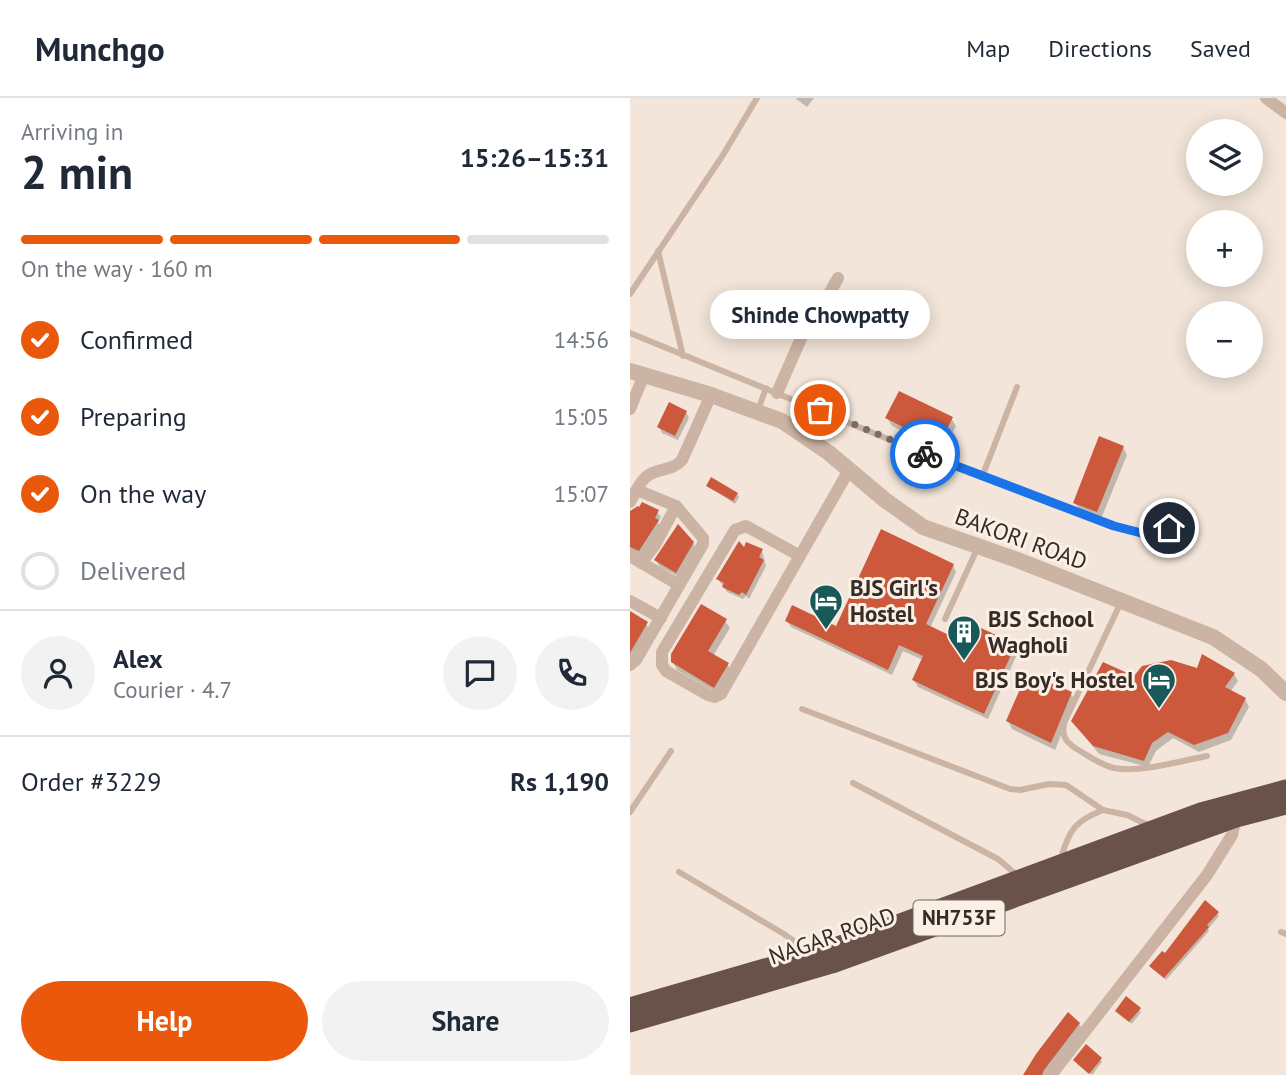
<!DOCTYPE html>
<meta charset="utf-8">
<style>
:root{--surface:#fff;--page:#f2f2f3;--text:#1f2937;--muted:#747a83;--line:#e0e1e3;--accent:#ea580c}
body{margin:0;font-family:"PT Sans",sans-serif;background:var(--page);color:var(--text);height:100vh;display:flex;flex-direction:column;font-size:26px;white-space:nowrap}
*{box-sizing:border-box;margin:0}
p{font-size:23px;color:var(--muted)}
.icon{flex:none;width:38px;height:38px;fill:none;stroke:currentColor;stroke-width:2;stroke-linecap:round;stroke-linejoin:round}
.map{position:relative;flex:1;overflow:hidden}
.side{display:flex;flex-direction:column;background:var(--surface);width:630px}
.side>*{flex:none}
.controls{position:absolute;left:556px;top:21px;display:grid;gap:14px}
.controls a{display:grid;place-items:center;width:77px;height:77px;border-radius:50%;background:var(--surface);box-shadow:0 4px 18px #0003;font-size:35px}
.pin{position:absolute;display:grid;place-items:center;width:60px;height:60px;color:#fff;margin:-30px;border:4px solid #fff;border-radius:50%;box-shadow:0 2px 7px #0007}
.courier{position:absolute;display:grid;place-items:center;width:70px;height:70px;margin:-35px;border:5px solid #1a73e8;border-radius:50%;background:#fff;color:#222;box-shadow:0 2px 9px #0007}
.bubble{position:absolute;height:49px;border-radius:24px;background:var(--surface);box-shadow:0 4px 18px #0003;font-size:23px;font-weight:700;line-height:49px;text-align:center}
.summary em{font-style:normal;font-weight:700}
.summary div{display:flex;flex-direction:column-reverse}
.summary{display:flex;align-items:center;justify-content:space-between;height:119px;padding:0 21px}
h1{font-size:46px;font-weight:700;line-height:52px}
.bar{display:grid;grid-template-columns:repeat(4,1fr);gap:10px 7px;align-content:center;height:84px;padding:0 21px}
.bar i{height:9px;border-radius:5px;background:var(--line)}
.bar .current{background:var(--accent)}
.bar p{grid-column:span 4}
.line{display:flex;align-items:center;gap:18px;padding:0 21px;border-top:2px solid var(--line)}
.line div{flex:1}
.round{display:grid;place-items:center;flex:none;width:74px;height:74px;border-radius:37px;background:var(--page)}
ol{padding:0 21px;list-style:none}
li{display:flex;align-items:center;gap:21px;height:77px}
li p{margin-inline-start:auto}
li .icon{padding:7px;border-radius:50%;background:var(--accent);color:#fff;stroke-width:4}
li:last-child{color:var(--muted)}
li i{width:38px;height:38px;border:4px solid var(--line);border-radius:50%}
.cta{display:flex;gap:14px;margin-top:auto;padding:14px 21px}
.cta a{flex:1;height:80px;border-radius:42px;background:var(--accent);color:#fff;font-size:28px;font-weight:700;line-height:80px;text-align:center}
.cta a+a{background:var(--page);color:var(--text)}
header{display:flex;align-items:center;gap:42px;box-sizing:border-box;height:98px;padding:0 35px;background:var(--surface);border-bottom:2px solid var(--line)}
header strong{font-size:33px}
nav{display:flex;gap:38px;margin-inline-start:auto;font-size:24px}
main{display:flex;flex:1;min-height:0}
.map>svg:first-child{display:block}
.shadow{fill:#0003}
.building{fill:#cd593d}
.lines{fill:none;stroke-linecap:round;stroke-linejoin:round}
.service{stroke:#cbb4a4;stroke-width:6}
.minor{stroke:#cbb4a4;stroke-width:12}
.tertiary{stroke:#cbb4a4;stroke-width:16}
.trunk{stroke:#68524a;stroke-width:19}
.done{stroke:#786c65;stroke-width:7;stroke-dasharray:0 12.6}
.route{stroke:#1a73e8;stroke-width:9}
.labels{text-anchor:middle;stroke-width:6;stroke-linejoin:round;paint-order:stroke}
.shield{fill:#faf0e5;stroke:#71665f;stroke-width:2}
.shield-label{font-size:21px;font-weight:bold;fill:#362b26}
.street-label{font-size:23px;fill:#362b26;stroke:#faf0e5}
.poi-label{font-size:23px;font-weight:bold;fill:#362b26;stroke:#faf0e5;text-anchor:start}
</style>
<header>
<strong>Munchgo</strong>
<nav><a>Map</a><a>Directions</a><a>Saved</a></nav>
</header>
<main>
<section class="side">
<div class="summary"><div><h1>2 min</h1><p>Arriving in</p></div><em>15:26–15:31</em></div>
<div class="bar"><i class="current"></i><i class="current"></i><i class="current"></i><i></i><p>On the way · 160 m</p></div>
<ol>
<li><svg class="icon" aria-label="check" viewBox="0 0 24 24"><path d="M5 12l5 5 9-10"/></svg>Confirmed<p>14:56</p></li>
<li><svg class="icon" aria-label="check" viewBox="0 0 24 24"><path d="M5 12l5 5 9-10"/></svg>Preparing<p>15:05</p></li>
<li><svg class="icon" aria-label="check" viewBox="0 0 24 24"><path d="M5 12l5 5 9-10"/></svg>On the way<p>15:07</p></li>
<li><i></i>Delivered</li>
</ol>
<div class="line" style="height:126px"><a class="round"><svg class="icon" aria-label="person" viewBox="0 0 24 24"><circle cx="12" cy="8" r="4"/><path d="M4 21q1-7 8-7t8 7"/></svg></a><div><b>Alex</b><p>Courier · 4.7</p></div><a class="round"><svg class="icon" aria-label="chat" viewBox="0 0 24 24"><path d="M4 5h16v11H9l-5 4z"/></svg></a><a class="round"><svg class="icon" aria-label="phone" viewBox="0 0 24 24"><path d="M5 4h4l2 5-3 2q2 4 5 5l2-3 5 2v4C11 20 4 13 5 4z"/></svg></a></div>
<div class="line" style="height:91px"><div>Order #3229</div><b>Rs 1,190</b></div>
<div class="cta"><a>Help</a><a>Share</a></div>
</section>
<div class="map">
<svg width="656" height="977" viewBox="0 0 656 977">
<rect width="100%" height="100%" fill="#f3e5d9"/>
<!-- shadow -->
<g class="shadow">
<path d="M165,0H184L177,9Z"/>
<path d="M56,314L59,320L48,342L32,335L29,329Z"/>
<path d="M257,320H321L326,328L313,353L262,328Z"/>
<path d="M493,349L497,357L471,421L449,412L445,405Z"/>
<path d="M78,388L107,396L109,399L105,406Z"/>
<path d="M27,414L31,419L28,424L30,429L12,458L5,454L0,456V417Z"/>
<path d="M63,445L66,450L49,479L29,468L26,462Z"/>
<path d="M114,452L132,453L136,468L119,501L116,498L113,501L97,494L88,481Z"/>
<path d="M323,467L326,474L300,530L322,540L385,547L388,554L358,621L288,589L284,582L293,562L273,553L262,577L161,529L157,523L206,530Z"/>
<path d="M0,515L16,526L19,531L0,563Z"/>
<path d="M95,523L100,530L83,558L97,566L102,574L89,596L47,572L43,564Z"/>
<path d="M604,576L608,583L600,594L615,601L619,609L601,642L569,654L543,640L526,653L518,669L469,656L443,623L505,580Z"/>
<path d="M441,596L445,603L425,652L382,631L378,623Z"/>
<path d="M587,815L589,818L578,831L579,833L536,882L523,871L521,868Z"/>
<path d="M509,911L511,914L502,926L487,913Z"/>
<path d="M449,926L451,929L416,977H395Z"/>
<path d="M470,961L472,964L462,977L447,966Z"/>
</g>
<!-- building -->
<g class="building">
<path d="M269,293L323,319L309,347L255,320Z"/>
<path d="M39,304L57,313L45,338L27,329Z"/>
<path d="M469,338L494,348L467,414L443,405Z"/>
<path d="M81,379L108,395L103,403L76,388Z"/>
<path d="M12,404L29,412L25,420L29,422L9,453L0,449V413L8,408L9,409Z"/>
<path d="M48,426L64,444L46,475L24,462Z"/>
<path d="M251,431L324,466L296,526L321,538L329,520L386,546L354,616L282,582L293,558L269,547L258,572L155,523L162,507L206,528Z"/>
<path d="M109,443L114,449L116,444L133,451L129,459L134,462L116,497L112,494L109,497L92,489L94,485L86,481Z"/>
<path d="M71,506L97,521L78,553L99,565L84,590L41,564V556Z"/>
<path d="M0,513L18,524L0,555Z"/>
<path d="M572,556L605,575L595,589L616,600L598,635L564,647L538,634L522,645L514,663L463,648L441,623L473,564L504,578L512,568L541,562L567,570Z"/>
<path d="M397,575L442,594L421,645L376,623Z"/>
<path d="M575,802L589,814L577,827L579,829L573,836L534,880L519,868L532,853L535,855Z"/>
<path d="M496,898L511,910L499,924L485,913Z"/>
<path d="M438,914L450,925L414,972L412,977H393L406,956Z"/>
<path d="M456,946L472,960L459,976L443,962Z"/>
</g>
<g class="lines">
<!-- service -->
<g class="service">
<path d="M28,153L53,258"/>
<path d="M0,196L93,57L127,0"/>
<path d="M0,235L292,355L427,408L511,436H527L539,430"/>
<path d="M128,312L136,290"/>
<path d="M352,379L387,289"/>
<path d="M491,504L435,623C430,638 436,645 450,653C460,659 471,667 484,670C510,675 550,663 577,658"/>
<path d="M315,521L348,449"/>
<path d="M172,611L380,691L390,692L419,686L436,687L473,712L497,717L520,728"/>
<path d="M223,685L368,761L388,778"/>
<path d="M0,714L41,653"/>
<path d="M431,760C439,732 445,723 473,712"/>
<path d="M49,774L154,836L179,854"/>
<path d="M651,834L656,836"/>
</g>
<!-- minor -->
<g class="minor">
<path d="M636,0L656,15"/>
<path d="M147,295L180,220L195,203L208,180"/>
<path d="M0,311L14,277"/>
<path d="M0,404C5,396 9,385 16,379C27,369 42,374 52,362L81,297"/>
<path d="M0,458L49,487"/>
<path d="M170,458L116,428L105,432L32,554V567L36,573L78,597L85,599L91,596L219,372"/>
<path d="M11,465L25,447L46,408"/>
<path d="M0,503L31,520"/>
<path d="M0,567L6,562L73,446V440L46,408L7,392"/>
<path d="M421,977L577,777L602,737L606,720"/>
</g>
<!-- tertiary -->
<path class="tertiary" d="M0,273L81,297L152,323L199,355L255,402L293,429L390,463L583,539L631,571L656,595"/>
<!-- trunk -->
<g class="trunk">
<path d="M0,909L197,852L571,714L656,691"/>
<path d="M0,925L202,866L606,720L656,707"/>
</g>
</g>
<g class="lines">
<!-- done -->
<path class="done" d="M190,312L295,356"/>
<!-- route -->
<path class="route" d="M295,356L484,428L519,437L527,436L539,430"/>
</g>
<!-- icons -->
<defs>
<g id="hotel-pin" transform="scale(1.75)"><path d="M0 17L-7.5 6A9.5 9.5 0 1 1 7.5 6Z" fill="#1a595a" stroke="#faf0e5"/><path d="M-6-4.5h1.5V1H6V5H4.5V3h-9V5H-6ZM-4 0a1.8 1.8 0 1 1 3.6 0ZM.5 0V-2.5h3Q6-2.5 6 0Z" fill="#fff"/></g>
<g id="building-pin" transform="scale(1.75)"><path d="M0 17L-7.5 6A9.5 9.5 0 1 1 7.5 6Z" fill="#1a595a" stroke="#faf0e5"/><path d="M-4-6H4V6H1V3H-1V6H-4ZM-2.5-4.3h1.7v1.8h-1.7ZM.8-4.3h1.7v1.8H.8ZM-2.5-1h1.7V.8h-1.7ZM.8-1h1.7V.8H.8Z" fill="#fff"/></g>
</defs>
<g fill-rule="evenodd">
<use href="#hotel-pin" x="196" y="503"/>
<use href="#building-pin" x="334" y="534"/>
<use href="#hotel-pin" x="529" y="582"/>
</g>
<g class="labels">
<!-- shield labels -->
<rect class="shield" x="283.5" y="802.5" width="91" height="35" rx="5"/>
<g class="shield-label">
<text x="329" y="827">NH753F</text>
</g>
<!-- street labels -->
<g class="street-label">
<text transform="translate(391 441) rotate(20)" y="8">BAKORI ROAD</text>
<text transform="translate(202 838) rotate(-19)" y="8">NAGAR ROAD</text>
</g>
<!-- poi labels -->
<g class="poi-label">
<text x="220" y="498">BJS Girl's<tspan x="220" dy="26">Hostel</tspan></text>
<text x="358" y="529">BJS School<tspan x="358" dy="26">Wagholi</tspan></text>
<text x="504" y="590" text-anchor="end">BJS Boy's Hostel</text>
</g>
</g>
</svg>
<div class="controls">
<a><svg class="icon" aria-label="layers" viewBox="0 0 24 24"><path d="M12 4l9 5-9 5-9-5zM3 14l9 5 9-5"/></svg></a>
<a>+</a>
<a>−</a>
</div>
<div class="pin" style="left:190px;top:312px;background:#ea580c"><svg class="icon" aria-label="bag" viewBox="0 0 24 24"><path d="M5 8h14l-1 12H6zM9 8a3 3 0 0 1 6 0"/></svg></div>
<div class="pin" style="left:539px;top:430px;background:#1f2937"><svg class="icon" aria-label="home" viewBox="0 0 24 24"><path d="M3 11l9-7 9 7M6 9v11h12V9"/></svg></div>
<div class="courier" style="left:295px;top:356px"><svg class="icon" aria-label="bike" viewBox="0 0 24 24"><circle cx="6" cy="16" r="4"/><circle cx="18" cy="16" r="4"/><path d="M6 16l4-8h5l3 8M10 8l3 8H6M13 5h3"/></svg></div>
<div class="bubble" style="left:80px;top:192px;width:220px">Shinde Chowpatty</div>
</div>
</main>
